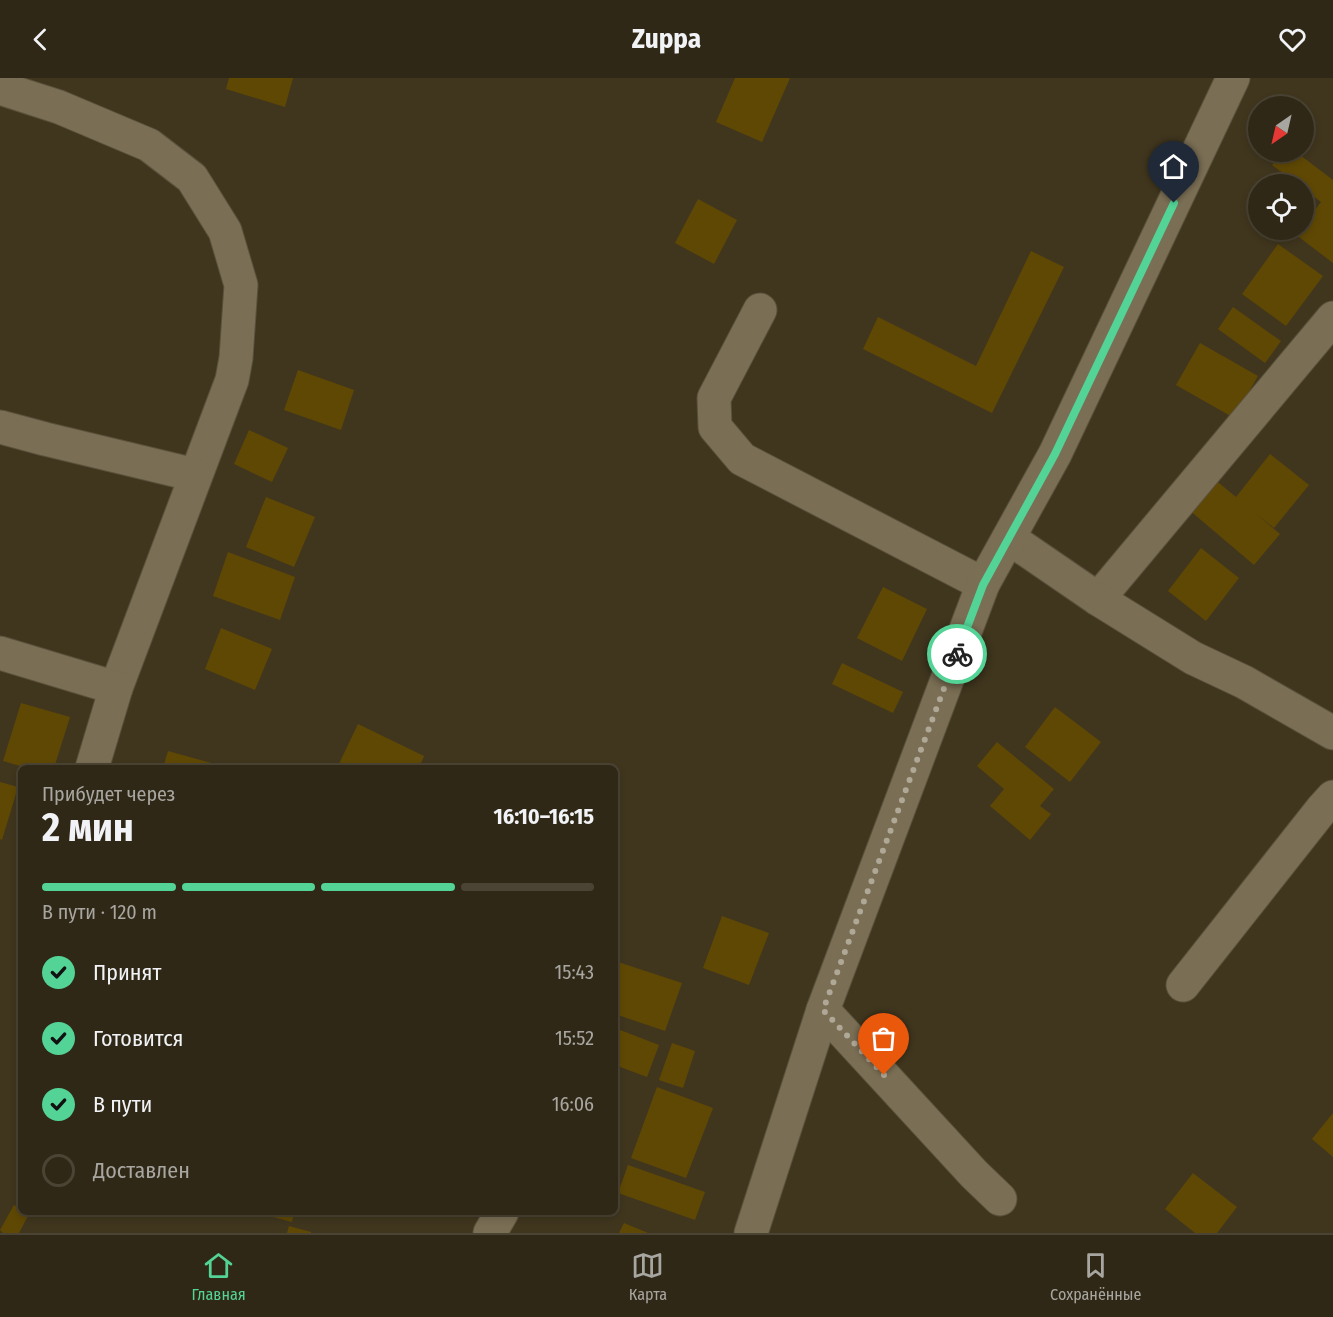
<!DOCTYPE html>
<html lang="ru">
<meta charset="utf-8">
<style>
:root{--surface:#302816;--page:#3c3423;--text:#f1f3f6;--muted:#a8a6a1;--line:#4b4435;--accent:#53d396}
body{margin:0;font-family:"Fira Sans Condensed",sans-serif;background:var(--page);color:var(--text);height:100vh;display:flex;flex-direction:column;font-size:22px;white-space:nowrap}
*{box-sizing:border-box;margin:0}
p{font-size:20px;color:var(--muted)}
.icon{flex:none;width:33px;height:33px;fill:none;stroke:currentColor;stroke-width:2;stroke-linecap:round;stroke-linejoin:round}
.map{position:relative;flex:1;overflow:hidden}
.panel{position:absolute;left:18px;top:687px;width:600px;height:450px;display:flex;flex-direction:column;background:var(--surface);border-radius:9px;box-shadow:0 3px 9px #0003,0 0 0 2px var(--line)}
.panel>*{flex:none}
.needle{width:39px;rotate:214deg}
.buttons{position:absolute;left:1248px;top:18px;display:grid;gap:12px}
.buttons a{display:grid;place-items:center;width:66px;height:66px;border-radius:50%;background:var(--surface);box-shadow:0 3px 9px #0003,0 0 0 2px var(--line);font-size:30px}
.pin{position:absolute;display:grid;place-items:center;width:51px;height:51px;color:#fff;margin:-62px -26px;border-radius:50% 50% 50% 0;rotate:-45deg;box-shadow:0 0 6px #0007}
.pin .icon{rotate:45deg}
.courier{position:absolute;display:grid;place-items:center;width:60px;height:60px;margin:-30px;border:4px solid #53d396;border-radius:50%;background:#fff;color:#222;box-shadow:0 2px 8px #0007}
.overview em{font-style:normal;font-weight:700}
.overview div{display:flex;flex-direction:column-reverse}
.overview{display:flex;align-items:center;justify-content:space-between;height:102px;padding:0 24px}
h1{font-size:39px;font-weight:700;line-height:45px}
.bar{display:grid;grid-template-columns:repeat(4,1fr);gap:9px 6px;align-content:center;height:72px;padding:0 24px}
.bar i{height:8px;border-radius:4px;background:var(--line)}
.bar .active{background:var(--accent)}
.bar p{grid-column:span 4}
ol{padding:0 24px;list-style:none}
li{display:flex;align-items:center;gap:18px;height:66px}
li p{margin-inline-start:auto}
li .icon{padding:6px;border-radius:50%;background:var(--accent);color:#111;stroke-width:4}
li:last-child{color:var(--muted)}
li i{width:33px;height:33px;border:3px solid var(--line);border-radius:50%}
header{display:flex;justify-content:space-between;align-items:center;height:78px;padding:0 24px;background:var(--surface);font-size:27px;font-weight:700}
.tabs{display:flex;justify-content:space-around;align-items:center;height:84px;border-top:2px solid var(--line);background:var(--surface);font-size:16px;color:var(--muted)}
.tabs a{display:grid;justify-items:center;gap:3px}
.tabs .active{color:var(--accent)}
.map>svg:first-child{display:block}
.building{fill:#5f4804}
.lines{fill:none;stroke-linecap:round;stroke-linejoin:round}
.minor-casing{stroke:#5a513c;stroke-width:35}
.minor{stroke:#7a6e54;stroke-width:33}
.done{stroke:#b0a897;stroke-width:6;stroke-dasharray:0 10.8}
.route{stroke:#53d396;stroke-width:8}
</style>
<header><svg class="icon" aria-label="back" viewBox="0 0 24 24"><path d="M15 5l-7 7 7 7"/></svg>Zuppa<svg class="icon" aria-label="heart" viewBox="0 0 24 24"><path d="M12 20l-8-8c-3-5 5-10 8-4 3-6 11-1 8 4z"/></svg></header>
<div class="map">
<svg width="1333" height="1155" viewBox="0 0 1333 1155">
<rect width="100%" height="100%" fill="#40361e"/>
<!-- building -->
<g class="building">
<path d="M229,0H293L285,29L226,11Z"/>
<path d="M735,0H790L762,64L716,44Z"/>
<path d="M1283,74H1296L1333,102V185L1295,156L1299,152H1304V146L1321,124L1304,111V106H1298L1272,87Z"/>
<path d="M698,121L737,142L714,186L675,165Z"/>
<path d="M1278,166L1323,198L1286,248L1242,216Z"/>
<path d="M1031,173L1064,189L992,335L863,271L878,239L976,288Z"/>
<path d="M1233,229L1281,263L1265,285L1218,251Z"/>
<path d="M1200,265L1258,298L1234,340L1176,307Z"/>
<path d="M298,292L354,312L341,352L284,332Z"/>
<path d="M249,352L288,370L272,404L234,386Z"/>
<path d="M1270,376L1309,407L1274,450L1255,435L1280,456L1254,487L1188,431L1213,400L1236,419Z"/>
<path d="M266,419L315,439L294,489L246,469Z"/>
<path d="M1201,470L1239,500L1206,543L1168,513Z"/>
<path d="M228,474L295,499L280,542L213,518Z"/>
<path d="M883,509L927,531L902,583L857,560Z"/>
<path d="M221,550L272,571L255,612L205,591Z"/>
<path d="M842,585L903,614L893,635L832,606Z"/>
<path d="M21,625L70,639L54,690H27L3,683Z"/>
<path d="M1055,629L1101,664L1070,704L1025,669Z"/>
<path d="M358,646L424,678L419,690H337Z"/>
<path d="M997,664L1054,711L1040,728L1051,736L1030,762L990,728L1004,711L977,688Z"/>
<path d="M168,673L222,688L221,690H163Z"/>
<path d="M0,704L18,709L2,762L0,761Z"/>
<path d="M722,838L769,855L749,907L703,890Z"/>
<path d="M615,883L682,905L665,953L615,936Z"/>
<path d="M615,950L659,967L647,999L615,987Z"/>
<path d="M672,965L695,973L683,1010L659,1002Z"/>
<path d="M657,1009L713,1030L686,1100L631,1080Z"/>
<path d="M1333,1035V1079L1312,1061Z"/>
<path d="M628,1087L705,1114L695,1142L618,1115Z"/>
<path d="M1193,1095L1237,1129L1217,1155H1195L1165,1131Z"/>
<path d="M14,1127L21,1131V1134L29,1136L19,1155H3L0,1152Z"/>
<path d="M254,1134H294L292,1144Z"/>
<path d="M624,1145L648,1155H619Z"/>
<path d="M289,1148L311,1154V1155H287Z"/>
</g>
<g class="lines">
<!-- minor casing -->
<g class="minor-casing">
<g id="minor">
<path d="M0,10L59,29L149,67L192,100L225,153L241,207L236,280L232,302L116,610L0,575"/>
<path d="M760,232L714,320L715,349L742,381L983,506"/>
<path d="M0,349L45,361L195,397"/>
<path d="M1009,460L1098,521L1333,240"/>
<path d="M1098,521L1193,580L1244,604L1333,655"/>
<path d="M92,690L116,610"/>
<path d="M1183,907L1322,731L1333,719"/>
<path d="M823,932L974,1096L1000,1121"/>
<path d="M490,1155L502,1134"/>
<path d="M751,1155L823,932L983,506L1055,376L1233,0"/>
</g>
</g>
<!-- minor -->
<use href="#minor" class="minor"/>
</g>
<g class="lines">
<!-- done -->
<path class="done" d="M884,997L823,932L957,576"/>
<!-- route -->
<path class="route" d="M957,576L983,507L1055,376L1174,125"/>
</g>
</svg>
<div class="buttons">
<a><svg class="needle" viewBox="-14 -14 28 28"><path d="M0-13l5 13h-10z" fill="#e53935"/><path d="M0 13l5-13h-10z" fill="#a8a6a1"/></svg></a>
<a><svg class="icon" aria-label="locate" viewBox="0 0 24 24"><circle cx="12" cy="12" r="6"/><path d="M12 2v4M12 18v4M2 12h4M18 12h4"/></svg></a>
</div>
<div class="pin" style="left:884px;top:997px;background:#ea580c"><svg class="icon" aria-label="bag" viewBox="0 0 24 24"><path d="M5 8h14l-1 12H6zM9 8a3 3 0 0 1 6 0"/></svg></div>
<div class="pin" style="left:1174px;top:125px;background:#1f2937"><svg class="icon" aria-label="home" viewBox="0 0 24 24"><path d="M3 11l9-7 9 7M6 9v11h12V9"/></svg></div>
<div class="courier" style="left:957px;top:576px"><svg class="icon" aria-label="bike" viewBox="0 0 24 24"><circle cx="6" cy="16" r="4"/><circle cx="18" cy="16" r="4"/><path d="M6 16l4-8h5l3 8M10 8l3 8H6M13 5h3"/></svg></div>
<section class="panel">
<div class="overview"><div><h1>2 мин</h1><p>Прибудет через</p></div><em>16:10–16:15</em></div>
<div class="bar"><i class="active"></i><i class="active"></i><i class="active"></i><i></i><p>В пути · 120 m</p></div>
<ol>
<li><svg class="icon" aria-label="check" viewBox="0 0 24 24"><path d="M5 12l5 5 9-10"/></svg>Принят<p>15:43</p></li>
<li><svg class="icon" aria-label="check" viewBox="0 0 24 24"><path d="M5 12l5 5 9-10"/></svg>Готовится<p>15:52</p></li>
<li><svg class="icon" aria-label="check" viewBox="0 0 24 24"><path d="M5 12l5 5 9-10"/></svg>В пути<p>16:06</p></li>
<li><i></i>Доставлен</li>
</ol>
</section>
</div>
<nav class="tabs">
<a class="active"><svg class="icon" aria-label="home" viewBox="0 0 24 24"><path d="M3 11l9-7 9 7M6 9v11h12V9"/></svg>Главная</a>
<a><svg class="icon" aria-label="map" viewBox="0 0 24 24"><path d="M3 6l6-2 6 2 6-2v14l-6 2-6-2-6 2zM9 4v14M15 6v14"/></svg>Карта</a>
<a><svg class="icon" aria-label="saved" viewBox="0 0 24 24"><path d="M7 4h10v16l-5-4-5 4z"/></svg>Сохранённые</a>
</nav>
